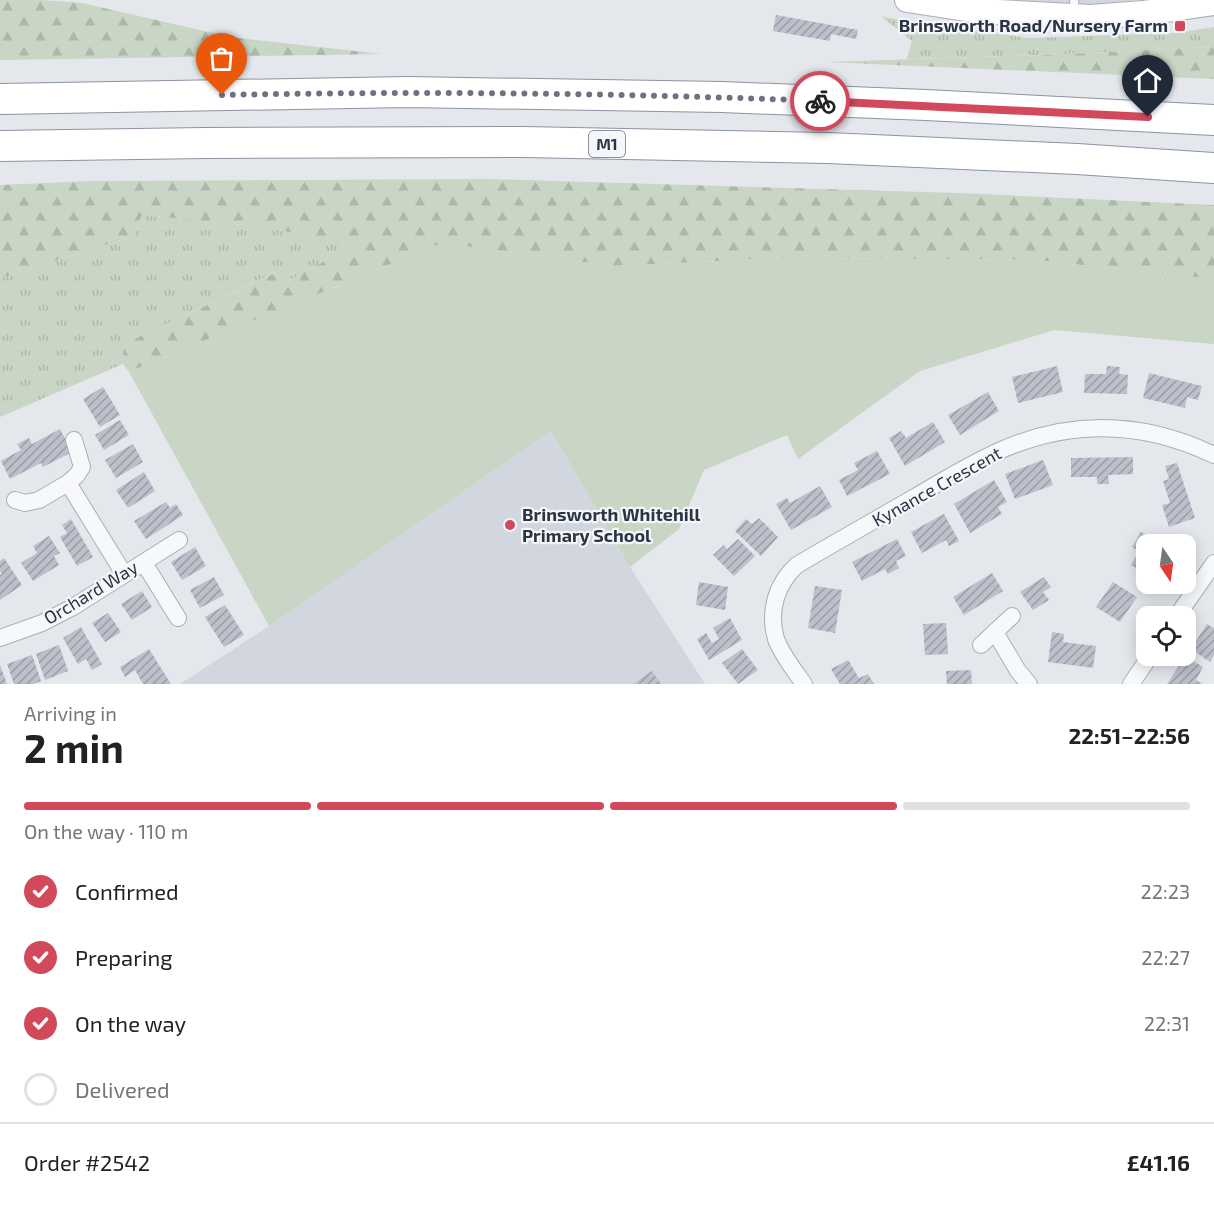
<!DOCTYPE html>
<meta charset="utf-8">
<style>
:root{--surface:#fff;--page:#f2f2f2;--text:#222;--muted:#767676;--line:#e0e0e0;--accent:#d1495b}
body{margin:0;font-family:"Exo 2",sans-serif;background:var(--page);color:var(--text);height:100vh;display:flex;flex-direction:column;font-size:22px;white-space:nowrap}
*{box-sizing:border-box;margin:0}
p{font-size:20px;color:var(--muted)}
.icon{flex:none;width:33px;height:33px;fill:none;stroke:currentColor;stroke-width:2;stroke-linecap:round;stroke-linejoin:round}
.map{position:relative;height:684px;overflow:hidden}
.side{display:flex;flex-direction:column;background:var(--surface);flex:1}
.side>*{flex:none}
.needle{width:39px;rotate:167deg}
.controls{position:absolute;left:1136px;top:534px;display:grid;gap:12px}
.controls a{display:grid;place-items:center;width:60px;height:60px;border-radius:12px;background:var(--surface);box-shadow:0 3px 15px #0003;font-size:30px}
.pin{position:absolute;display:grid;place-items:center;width:51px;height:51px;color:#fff;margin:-62px -26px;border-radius:50% 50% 50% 0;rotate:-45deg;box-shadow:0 0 6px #0007}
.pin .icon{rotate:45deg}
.courier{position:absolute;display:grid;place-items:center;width:60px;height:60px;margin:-30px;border:4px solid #d1495b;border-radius:50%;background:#fff;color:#222;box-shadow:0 2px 8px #0007}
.summary em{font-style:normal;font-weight:700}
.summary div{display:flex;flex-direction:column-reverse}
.summary{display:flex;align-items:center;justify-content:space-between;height:102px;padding:0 24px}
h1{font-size:39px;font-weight:700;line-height:45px}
.bar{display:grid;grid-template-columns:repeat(4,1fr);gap:9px 6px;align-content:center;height:72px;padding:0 24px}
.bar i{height:8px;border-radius:4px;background:var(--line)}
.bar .selected{background:var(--accent)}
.bar p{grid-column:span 4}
.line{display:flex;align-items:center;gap:15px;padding:0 24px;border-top:2px solid var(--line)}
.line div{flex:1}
ol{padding:0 24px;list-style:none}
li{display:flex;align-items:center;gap:18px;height:66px}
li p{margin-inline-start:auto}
li .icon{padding:6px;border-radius:50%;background:var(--accent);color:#fff;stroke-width:4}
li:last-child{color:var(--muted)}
li i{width:33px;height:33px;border:3px solid var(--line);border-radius:50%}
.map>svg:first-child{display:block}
.built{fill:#d2d6de}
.grass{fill:url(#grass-tufts)}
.forest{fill:url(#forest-firs)}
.park{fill:#c9d6c5}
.building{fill:url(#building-hatch)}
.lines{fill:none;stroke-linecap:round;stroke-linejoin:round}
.service-casing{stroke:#a9aeb7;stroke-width:10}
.minor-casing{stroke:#a9aeb7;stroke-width:18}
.secondary-casing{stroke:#a9aeb7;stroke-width:26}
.motorway-casing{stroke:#8b94a3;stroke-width:32}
.service{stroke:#f7f8fa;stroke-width:8}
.minor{stroke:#f7f8fa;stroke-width:16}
.secondary{stroke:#fff;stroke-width:24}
.motorway{stroke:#fff;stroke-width:30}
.done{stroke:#6c737f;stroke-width:6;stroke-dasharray:0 10.8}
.route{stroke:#d1495b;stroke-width:8}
.poi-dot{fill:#d1495b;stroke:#f4f6f9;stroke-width:2}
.labels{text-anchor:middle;stroke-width:4.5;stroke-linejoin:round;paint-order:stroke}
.shield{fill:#f4f6f9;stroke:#676e7b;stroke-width:1.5}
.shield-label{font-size:16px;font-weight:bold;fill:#2b3445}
.poi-label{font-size:18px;font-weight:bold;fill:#2b3445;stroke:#f4f6f9;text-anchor:end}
.street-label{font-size:18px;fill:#2b3445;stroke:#f4f6f9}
</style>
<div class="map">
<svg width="1214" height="684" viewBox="0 0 1214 684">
<defs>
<pattern id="grass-tufts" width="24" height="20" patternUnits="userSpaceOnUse" patternTransform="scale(1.5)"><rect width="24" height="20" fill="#c9d6c5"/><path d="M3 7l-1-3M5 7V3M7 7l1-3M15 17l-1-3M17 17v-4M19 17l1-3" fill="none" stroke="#adb8ab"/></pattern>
<pattern id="forest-firs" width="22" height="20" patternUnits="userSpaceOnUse" patternTransform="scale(1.5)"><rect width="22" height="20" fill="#c9d6c5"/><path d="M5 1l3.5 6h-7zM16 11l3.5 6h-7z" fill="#adb8ab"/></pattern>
<pattern id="building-hatch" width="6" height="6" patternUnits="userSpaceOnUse" patternTransform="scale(1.5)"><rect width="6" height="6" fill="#bbc0ca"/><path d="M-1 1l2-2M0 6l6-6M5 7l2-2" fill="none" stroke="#989da6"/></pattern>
</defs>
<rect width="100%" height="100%" fill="#e4e7ec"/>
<!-- built -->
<g class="built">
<path d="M1014,0H1132V3L1089,5Z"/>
<path d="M551,431L630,567L705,684H180L269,626Z"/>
</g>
<!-- grass -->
<g class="grass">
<path d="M882,17L1029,38L1174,33L1214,27V47L1045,55L907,59L912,41Z"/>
<path d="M142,215L266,227L354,246L288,281L276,272L125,344L123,364L0,417V278L134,236Z"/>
</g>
<!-- forest -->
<g class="forest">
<path d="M0,0H42L82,3L230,37L382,54L0,60Z"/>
<path d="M1214,47V79L826,62L1045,55Z"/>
<path d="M488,179L958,193L1214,205V279L1034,260L787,258L613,266L442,243L129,372L123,364L124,344L277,272L288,281L353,246L266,227L142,215L134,236L0,278V185L92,181Z"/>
</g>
<!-- park -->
<path class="park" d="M442,243L613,266L787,258L1034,260L1214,279V344L1054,330L920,371L798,459L787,435L704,470L679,529L630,567L551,431L269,626L129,372Z"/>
<!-- building -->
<g class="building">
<path d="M776,15L858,30L856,39L831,34L830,41L773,31Z"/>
<path d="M1057,366L1063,392L1018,403L1012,377Z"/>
<path d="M1107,366L1120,367L1119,374L1128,375L1127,394L1084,393L1085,374H1106Z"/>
<path d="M1149,373L1202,386L1198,400L1187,397L1185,408L1143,398Z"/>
<path d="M103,387L120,415L100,427L83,399Z"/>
<path d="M988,392L999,411L960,435L948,415Z"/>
<path d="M120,420L129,435L104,450L95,435Z"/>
<path d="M933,422L945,442L905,466L889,438L901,431L906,438Z"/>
<path d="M60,429L72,452L43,467L41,463L10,479L1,461L21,450L17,444L29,438L32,444Z"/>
<path d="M133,444L143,462L116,478L105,460Z"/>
<path d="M877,451L890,474L847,496L839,480L858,470L854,463Z"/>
<path d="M1133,457V474L1108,475L1109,484H1097V477H1071V458Z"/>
<path d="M1043,460L1053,485L1015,499L1005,474Z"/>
<path d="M1177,463L1195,518L1169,527L1162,505L1170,503L1163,481L1169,479L1165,466Z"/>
<path d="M144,472L155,491L128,508L116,490Z"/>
<path d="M994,480L1007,502L998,507L1002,514L970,533L954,504Z"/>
<path d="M820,486L832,507L791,530L776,504L787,498L790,503Z"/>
<path d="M166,502L170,508L176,504L183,515L146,539L134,521Z"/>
<path d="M944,514L959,541L949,546L946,540L922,553L911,532Z"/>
<path d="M759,518L778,537L761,556L735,531L746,519L752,524Z"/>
<path d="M71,519L93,557L77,566L60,537L67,533L62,525Z"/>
<path d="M1141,532L1163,544H1146V574L1131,565L1139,551L1132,547Z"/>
<path d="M49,536L60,553L54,556L59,565L33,581L21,563L37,553L33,546Z"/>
<path d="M738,539L755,556L734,576L713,555L724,545L727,549Z"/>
<path d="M897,539L906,556L896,561L899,568L888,574L885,569L862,581L852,562Z"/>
<path d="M195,547L206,566L182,580L171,562Z"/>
<path d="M4,558L22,585L0,600V575L2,574L0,571V561Z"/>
<path d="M992,573L1003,591L964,615L953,597Z"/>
<path d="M214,577L224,595L200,608L190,590Z"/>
<path d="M1044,577L1051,587L1043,592L1049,600L1033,610L1020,592Z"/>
<path d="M699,582L728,587L725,610L696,605Z"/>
<path d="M1113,582L1137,597L1120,622L1096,607Z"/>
<path d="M815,586L842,590L835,633L808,628Z"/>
<path d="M142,591L152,607L132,620L121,604Z"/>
<path d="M225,605L244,635L224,647L205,617Z"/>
<path d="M108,613L121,632L105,642L92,623Z"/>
<path d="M730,618L742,640L709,660L697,639L706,633L712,643L719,639L713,628Z"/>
<path d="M946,623L948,654L925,655L923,624Z"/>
<path d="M1207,624L1214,628V655L1210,662L1191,649Z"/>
<path d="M81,627L102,664L92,670L86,659L78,664L63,638Z"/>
<path d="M1052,632L1064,634L1063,642L1096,646L1093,668L1048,662Z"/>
<path d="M59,645L68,671L45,680L36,654Z"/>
<path d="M149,649L171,684H143L135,670L125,677L120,667Z"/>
<path d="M742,649L758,670L738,684L722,663Z"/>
<path d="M32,655L41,681L33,684H14L7,664Z"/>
<path d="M1185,656L1203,667L1196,680L1203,684H1167Z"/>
<path d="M848,660L859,678L868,674L874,684H840L831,669Z"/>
<path d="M0,665L7,684H0Z"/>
<path d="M971,670L972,684H947L946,671Z"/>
<path d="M652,671L661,684H633Z"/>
</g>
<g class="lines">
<!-- service casing -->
<g class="service-casing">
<path id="service" d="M1074,0L1075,15"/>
</g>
<!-- minor casing -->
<g class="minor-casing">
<g id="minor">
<path d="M68,483L124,574"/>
<path d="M15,500L25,503L39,500L68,483L77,475L82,467L74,440"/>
<path d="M144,563L178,618"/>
<path d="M1177,616L1214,563"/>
<path d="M995,632L1018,671L1029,684"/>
<path d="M0,638L42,623L73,607L179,540"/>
<path d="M981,645L1012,616"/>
<path d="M804,684C794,670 782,655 776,639C768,612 776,584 797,565C836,542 875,520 915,497C942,481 970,464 999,451C1071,419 1143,421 1214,455"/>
<path d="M1131,684L1150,656"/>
</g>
</g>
<!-- secondary casing -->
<g class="secondary-casing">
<path id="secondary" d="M907,0L979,11L1090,17L1144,13L1214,3"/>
</g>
<!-- motorway casing -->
<g class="motorway-casing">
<g id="motorway">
<path d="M0,99L407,92L722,97L926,105L1214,120"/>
<path d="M0,146L205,143L523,142L828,148L1077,159L1214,168"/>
</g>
</g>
<!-- service -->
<use href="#service" class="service"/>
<!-- minor -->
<use href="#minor" class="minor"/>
<!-- secondary -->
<use href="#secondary" class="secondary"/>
<!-- motorway -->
<use href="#motorway" class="motorway"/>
</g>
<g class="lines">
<!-- done -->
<path class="done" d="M222,95C421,91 621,93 820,101"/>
<!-- route -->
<path class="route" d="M820,101L1148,117"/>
</g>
<!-- markers -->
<g class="poi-dot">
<rect x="1174" y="20" width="12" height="12" rx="3"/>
<circle cx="510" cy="525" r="6"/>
</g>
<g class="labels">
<!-- shield labels -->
<rect class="shield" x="589" y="131" width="36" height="26" rx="4.5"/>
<g class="shield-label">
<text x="607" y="150">M1</text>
</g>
<!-- poi labels -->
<g class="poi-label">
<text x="1168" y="32">Brinsworth Road/Nursery Farm</text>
<text x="522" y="521" text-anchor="start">Brinsworth Whitehill<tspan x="522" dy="21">Primary School</tspan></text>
</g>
<!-- street labels -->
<g class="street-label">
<text transform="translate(937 487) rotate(-29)" y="6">Kynance Crescent</text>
<text transform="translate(91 593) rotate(-31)" y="6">Orchard Way</text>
</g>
</g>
</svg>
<div class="controls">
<a><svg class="needle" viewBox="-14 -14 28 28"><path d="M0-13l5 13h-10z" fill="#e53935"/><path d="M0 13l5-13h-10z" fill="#767676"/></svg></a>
<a><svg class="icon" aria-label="locate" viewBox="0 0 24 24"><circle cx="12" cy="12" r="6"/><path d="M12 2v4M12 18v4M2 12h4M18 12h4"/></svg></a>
</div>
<div class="pin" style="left:222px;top:95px;background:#ea580c"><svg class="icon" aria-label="bag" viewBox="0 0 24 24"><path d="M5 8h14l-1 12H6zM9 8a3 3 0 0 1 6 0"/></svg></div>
<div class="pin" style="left:1148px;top:117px;background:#1f2937"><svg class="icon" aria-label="home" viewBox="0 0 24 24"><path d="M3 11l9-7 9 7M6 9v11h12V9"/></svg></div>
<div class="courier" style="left:820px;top:101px"><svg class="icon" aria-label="bike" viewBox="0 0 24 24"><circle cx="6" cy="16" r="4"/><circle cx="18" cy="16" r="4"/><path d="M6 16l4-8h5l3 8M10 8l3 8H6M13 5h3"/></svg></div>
</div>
<section class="side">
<div class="summary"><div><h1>2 min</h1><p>Arriving in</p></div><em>22:51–22:56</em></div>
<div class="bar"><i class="selected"></i><i class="selected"></i><i class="selected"></i><i></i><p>On the way · 110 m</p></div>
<ol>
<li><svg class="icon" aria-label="check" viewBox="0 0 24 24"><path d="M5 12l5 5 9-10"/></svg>Confirmed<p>22:23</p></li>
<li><svg class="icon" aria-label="check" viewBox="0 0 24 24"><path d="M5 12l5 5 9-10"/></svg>Preparing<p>22:27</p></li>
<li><svg class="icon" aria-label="check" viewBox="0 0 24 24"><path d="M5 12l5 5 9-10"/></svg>On the way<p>22:31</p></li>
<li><i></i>Delivered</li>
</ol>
<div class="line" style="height:78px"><div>Order #2542</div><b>£41.16</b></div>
</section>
